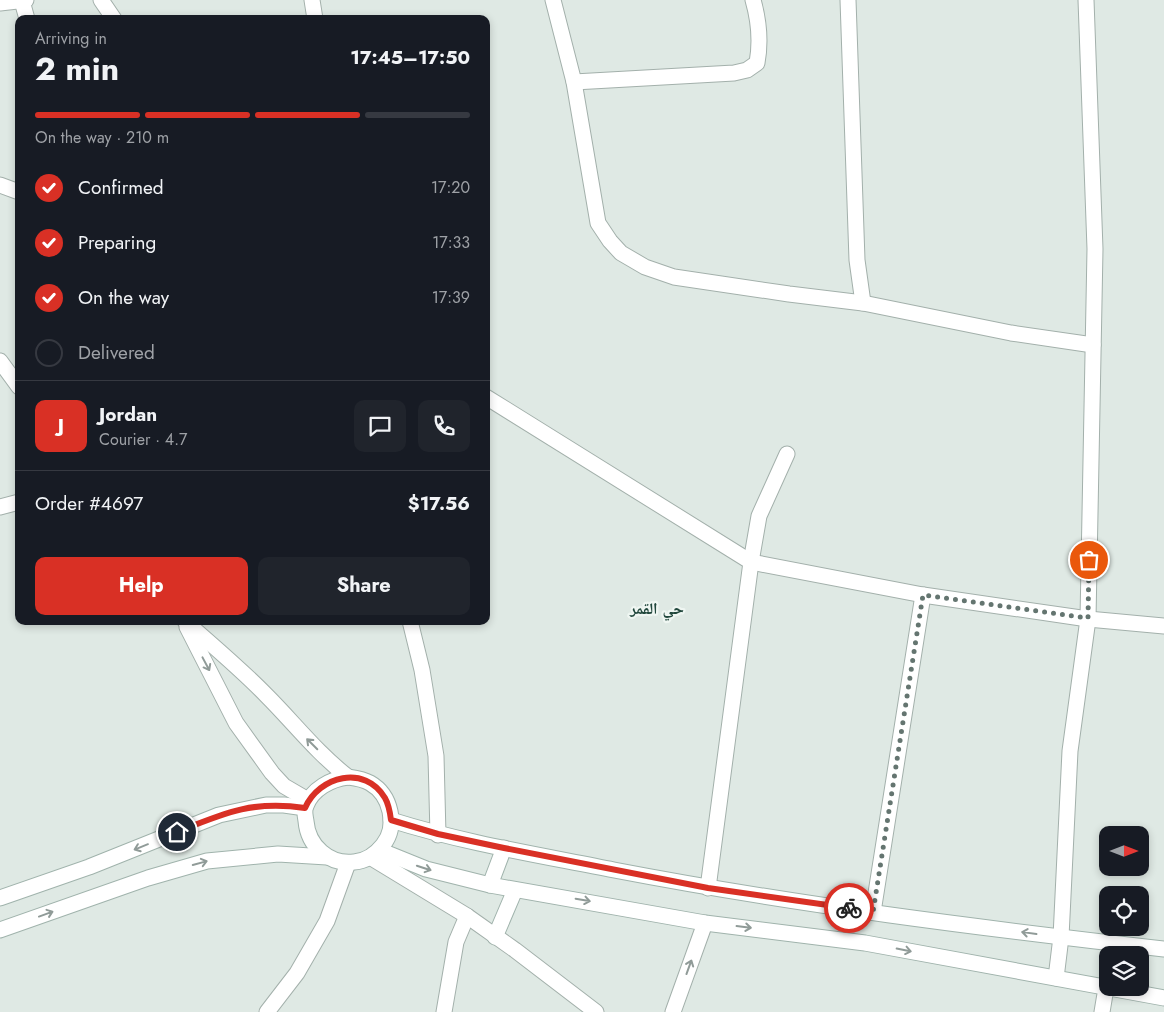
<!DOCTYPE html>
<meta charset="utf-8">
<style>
:root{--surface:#171b24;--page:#20242c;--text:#f1f3f6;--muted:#9ea1a6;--line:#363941;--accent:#d93025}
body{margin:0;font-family:Jost,"Noto Naskh Arabic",sans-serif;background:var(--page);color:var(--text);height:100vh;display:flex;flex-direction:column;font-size:19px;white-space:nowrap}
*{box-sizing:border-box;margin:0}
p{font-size:16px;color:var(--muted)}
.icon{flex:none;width:28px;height:28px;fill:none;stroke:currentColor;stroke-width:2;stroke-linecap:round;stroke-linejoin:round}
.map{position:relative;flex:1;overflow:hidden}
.drawer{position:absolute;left:15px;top:15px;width:475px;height:610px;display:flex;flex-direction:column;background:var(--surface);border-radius:10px;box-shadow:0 2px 8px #0003}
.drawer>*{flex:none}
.needle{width:32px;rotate:90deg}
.buttons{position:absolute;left:1099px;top:826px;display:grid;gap:10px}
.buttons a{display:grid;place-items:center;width:50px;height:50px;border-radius:10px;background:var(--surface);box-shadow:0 2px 8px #0003;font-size:25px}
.pin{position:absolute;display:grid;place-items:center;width:42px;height:42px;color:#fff;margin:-21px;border:2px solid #fff;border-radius:50%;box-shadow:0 1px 5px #0007}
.courier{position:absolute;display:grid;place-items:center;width:50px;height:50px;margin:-25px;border:4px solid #d93025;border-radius:50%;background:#fff;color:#222;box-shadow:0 1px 6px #0007}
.overview em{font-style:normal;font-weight:700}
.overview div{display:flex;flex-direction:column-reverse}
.overview{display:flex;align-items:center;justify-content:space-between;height:85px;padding:0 20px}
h1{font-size:32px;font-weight:700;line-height:38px}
.bar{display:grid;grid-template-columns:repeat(4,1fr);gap:8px 5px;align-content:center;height:60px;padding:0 20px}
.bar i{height:6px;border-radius:4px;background:var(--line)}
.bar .selected{background:var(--accent)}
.bar p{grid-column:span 4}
.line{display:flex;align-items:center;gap:12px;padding:0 20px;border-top:1px solid var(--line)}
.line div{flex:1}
.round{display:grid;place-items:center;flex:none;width:52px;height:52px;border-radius:10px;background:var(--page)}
ol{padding:0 20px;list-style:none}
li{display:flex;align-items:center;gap:15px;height:55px}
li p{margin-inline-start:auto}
li .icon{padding:5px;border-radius:50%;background:var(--accent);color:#fff;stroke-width:4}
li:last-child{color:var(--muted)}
li i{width:28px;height:28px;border:2px solid var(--line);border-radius:50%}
.cta{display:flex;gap:10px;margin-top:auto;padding:10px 20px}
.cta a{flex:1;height:58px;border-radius:10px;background:var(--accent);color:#fff;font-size:20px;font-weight:700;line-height:58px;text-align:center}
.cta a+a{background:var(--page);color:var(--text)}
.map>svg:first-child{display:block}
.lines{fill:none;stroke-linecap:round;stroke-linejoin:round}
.street-casing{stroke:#a3b0ab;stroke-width:17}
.secondary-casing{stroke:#a0b3ac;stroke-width:17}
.street{stroke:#fff;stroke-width:15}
.secondary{stroke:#fff;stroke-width:15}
.oneway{stroke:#909b98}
.done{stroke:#647570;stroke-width:5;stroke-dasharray:0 9}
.route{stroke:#d93025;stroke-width:6}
.labels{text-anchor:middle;stroke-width:4.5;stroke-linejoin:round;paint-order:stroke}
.neighbourhood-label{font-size:16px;font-weight:bold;fill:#21473c;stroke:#eff6f2}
</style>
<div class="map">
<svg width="1164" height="1012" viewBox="0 0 1164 1012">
<rect width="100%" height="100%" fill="#dfe9e4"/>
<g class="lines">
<!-- street casing -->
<g class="street-casing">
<g id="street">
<path d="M101,0L114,19"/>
<path d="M312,0L315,19"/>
<path d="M553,0L574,82L598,223L610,241L621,253L645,267L674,277L789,294L863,303L1011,333L1093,345"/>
<path d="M848,0L857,260L863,303"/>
<path d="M22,1L27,19"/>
<path d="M0,3L26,0"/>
<path d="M574,82L734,73L747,70L757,63C761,41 759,21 753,0"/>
<path d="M0,185L19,192"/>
<path d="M0,361L19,387"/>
<path d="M486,397L751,562L923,595L1088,619L1164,626"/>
<path d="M0,507L19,502"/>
<path d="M185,621C213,646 241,669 267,696C294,723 317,753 348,777"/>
<path d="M410,621L422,670L436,756L438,835"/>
<path d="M187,627L236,723L272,773L284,786L308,800"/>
<path d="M370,857L467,916L515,950L596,1012"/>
<path d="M708,888L751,562L759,516L787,454"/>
<path d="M873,912L923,595"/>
<path d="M1056,978L1061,937L1070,751L1088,619L1095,249L1086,0"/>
<path d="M267,1012L297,973L327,921L348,863"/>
<path d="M444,1012L456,942L467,916"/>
<path d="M673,1012L705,923"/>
<path d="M1102,1012L1106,988"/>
</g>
</g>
<!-- secondary casing -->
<g class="secondary-casing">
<g id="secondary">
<path d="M348,777C355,778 363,779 370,783C391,795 398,826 383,845C376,854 366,861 354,862C329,865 308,846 306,821C305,816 304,810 306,806C312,789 331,779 348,777Z"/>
<path d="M391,820C464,843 539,855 614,870C796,905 980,928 1164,949"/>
<path d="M379,850L426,869L490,885L705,923L865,943L1164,998"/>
<path d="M490,885L504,848"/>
<path d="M0,898L89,867L219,815L266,805H284L305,808"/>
<path d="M0,930L148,878L207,861L278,854L327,857"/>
<path d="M495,937L515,890"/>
</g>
</g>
<!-- street -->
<use href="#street" class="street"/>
<!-- secondary -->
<use href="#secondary" class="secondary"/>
</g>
<!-- one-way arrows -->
<defs><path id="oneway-shaft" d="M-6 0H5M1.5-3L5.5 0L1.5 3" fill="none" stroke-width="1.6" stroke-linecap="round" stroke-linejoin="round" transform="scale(1.25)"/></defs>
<g class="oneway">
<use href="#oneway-shaft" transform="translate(206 664) rotate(62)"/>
<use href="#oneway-shaft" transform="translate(312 744) rotate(-135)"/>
<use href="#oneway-shaft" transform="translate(141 847) rotate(158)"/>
<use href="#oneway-shaft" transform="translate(200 863) rotate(-15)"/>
<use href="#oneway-shaft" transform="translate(424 868) rotate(18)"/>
<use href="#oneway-shaft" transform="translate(583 900) rotate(10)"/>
<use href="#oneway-shaft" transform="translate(46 914) rotate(-20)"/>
<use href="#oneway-shaft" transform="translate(744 927) rotate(7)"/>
<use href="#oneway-shaft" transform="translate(1029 933) rotate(-172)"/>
<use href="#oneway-shaft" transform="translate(904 950) rotate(11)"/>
<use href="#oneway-shaft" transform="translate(689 967) rotate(-70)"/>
</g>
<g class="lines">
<!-- done -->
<path class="done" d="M849,908L873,912L923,595L1088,618L1089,560"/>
<!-- route -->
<path class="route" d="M177,832C224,813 253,800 305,808C319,776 365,764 385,798C389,805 390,812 391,820L438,834L504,848L708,888L849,908"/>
</g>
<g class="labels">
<!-- neighbourhood labels -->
<g class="neighbourhood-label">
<text x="657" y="614">حي القمر</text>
</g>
</g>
</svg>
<div class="buttons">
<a><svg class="needle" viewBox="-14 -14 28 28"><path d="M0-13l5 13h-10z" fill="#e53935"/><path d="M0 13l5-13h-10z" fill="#9ea1a6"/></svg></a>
<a><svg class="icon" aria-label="locate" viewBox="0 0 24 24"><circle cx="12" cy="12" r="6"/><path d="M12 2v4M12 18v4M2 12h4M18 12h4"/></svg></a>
<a><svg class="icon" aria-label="layers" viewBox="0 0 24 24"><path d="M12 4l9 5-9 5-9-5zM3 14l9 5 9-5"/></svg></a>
</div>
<div class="pin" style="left:1089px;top:560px;background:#ea580c"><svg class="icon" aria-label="bag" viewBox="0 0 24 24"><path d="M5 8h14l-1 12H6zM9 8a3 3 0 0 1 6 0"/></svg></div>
<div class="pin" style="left:177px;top:832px;background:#1f2937"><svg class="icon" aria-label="home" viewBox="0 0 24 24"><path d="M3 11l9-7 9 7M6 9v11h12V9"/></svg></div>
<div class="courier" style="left:849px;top:908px"><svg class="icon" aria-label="bike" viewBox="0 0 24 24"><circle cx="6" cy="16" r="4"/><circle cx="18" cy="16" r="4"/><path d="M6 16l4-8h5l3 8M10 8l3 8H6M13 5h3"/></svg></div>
<section class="drawer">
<div class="overview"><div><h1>2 min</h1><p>Arriving in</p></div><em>17:45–17:50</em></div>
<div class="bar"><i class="selected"></i><i class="selected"></i><i class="selected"></i><i></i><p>On the way · 210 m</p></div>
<ol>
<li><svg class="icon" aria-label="check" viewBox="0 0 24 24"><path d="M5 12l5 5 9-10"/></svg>Confirmed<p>17:20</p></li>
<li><svg class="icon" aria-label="check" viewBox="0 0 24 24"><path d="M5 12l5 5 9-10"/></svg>Preparing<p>17:33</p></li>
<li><svg class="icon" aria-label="check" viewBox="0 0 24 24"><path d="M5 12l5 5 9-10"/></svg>On the way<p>17:39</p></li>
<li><i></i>Delivered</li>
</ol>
<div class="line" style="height:90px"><b class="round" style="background:var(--accent);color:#fff">J</b><div><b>Jordan</b><p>Courier · 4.7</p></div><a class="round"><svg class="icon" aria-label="chat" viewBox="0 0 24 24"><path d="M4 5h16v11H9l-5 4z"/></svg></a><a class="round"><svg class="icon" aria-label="phone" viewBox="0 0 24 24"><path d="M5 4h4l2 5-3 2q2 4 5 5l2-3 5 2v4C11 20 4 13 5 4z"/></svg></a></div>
<div class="line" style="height:65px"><div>Order #4697</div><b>$17.56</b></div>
<div class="cta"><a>Help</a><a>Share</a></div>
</section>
</div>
